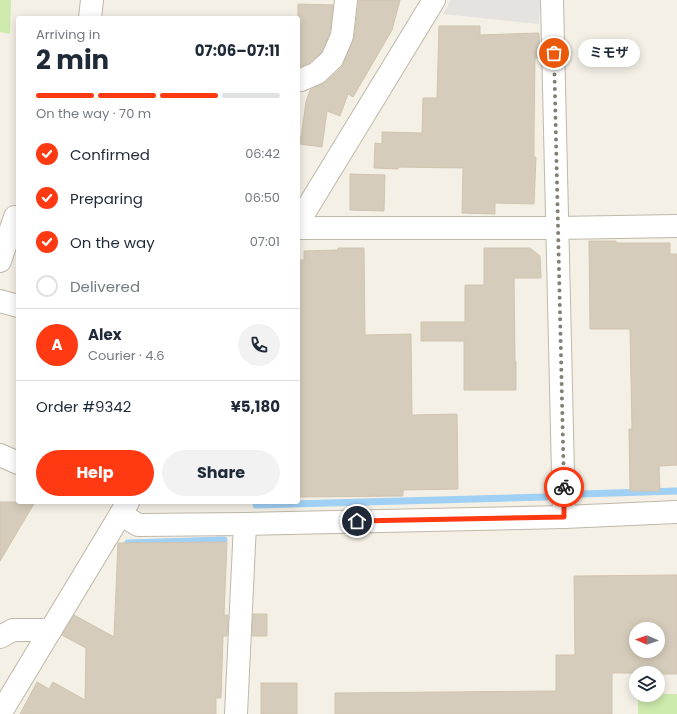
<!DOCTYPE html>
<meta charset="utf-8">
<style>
:root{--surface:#fff;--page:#f2f2f3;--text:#1f2937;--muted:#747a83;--line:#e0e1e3;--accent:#ff3912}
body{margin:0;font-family:Poppins,"Noto Sans JP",sans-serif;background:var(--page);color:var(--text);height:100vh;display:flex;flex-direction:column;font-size:15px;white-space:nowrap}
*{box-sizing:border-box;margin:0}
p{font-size:13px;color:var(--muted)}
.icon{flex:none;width:22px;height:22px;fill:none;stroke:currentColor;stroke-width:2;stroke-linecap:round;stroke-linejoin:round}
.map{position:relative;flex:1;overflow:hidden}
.side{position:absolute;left:16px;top:16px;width:284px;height:488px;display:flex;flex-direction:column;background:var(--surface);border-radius:4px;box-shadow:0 2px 10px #0003}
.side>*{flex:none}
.needle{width:26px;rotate:272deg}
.buttons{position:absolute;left:629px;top:622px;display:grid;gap:8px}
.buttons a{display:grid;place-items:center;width:36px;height:36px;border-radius:50%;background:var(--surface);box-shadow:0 2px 10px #0003;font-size:20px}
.pin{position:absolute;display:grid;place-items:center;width:34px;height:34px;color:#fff;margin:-17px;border:2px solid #fff;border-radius:50%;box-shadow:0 1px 4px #0007}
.courier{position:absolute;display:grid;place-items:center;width:40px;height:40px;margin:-20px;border:3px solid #ff3912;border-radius:50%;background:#fff;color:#222;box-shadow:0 1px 5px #0007}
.bubble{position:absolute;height:28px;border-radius:14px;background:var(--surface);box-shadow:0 2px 10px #0003;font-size:13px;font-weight:700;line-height:28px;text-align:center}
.overview em{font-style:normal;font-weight:700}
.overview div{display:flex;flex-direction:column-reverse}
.overview{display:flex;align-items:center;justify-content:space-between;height:68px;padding:0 20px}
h1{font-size:26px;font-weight:700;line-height:30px}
.bar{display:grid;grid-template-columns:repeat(4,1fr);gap:6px 4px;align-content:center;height:48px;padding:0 20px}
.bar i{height:5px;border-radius:3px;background:var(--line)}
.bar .current{background:var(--accent)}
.bar p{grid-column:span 4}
.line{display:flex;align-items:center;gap:10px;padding:0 20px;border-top:1px solid var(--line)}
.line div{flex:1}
.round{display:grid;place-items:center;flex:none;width:42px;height:42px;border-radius:21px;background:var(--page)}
ol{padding:0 20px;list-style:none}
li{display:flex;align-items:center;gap:12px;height:44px}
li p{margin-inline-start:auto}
li .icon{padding:4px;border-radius:50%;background:var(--accent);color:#fff;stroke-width:4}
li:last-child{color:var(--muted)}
li i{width:22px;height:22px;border:2px solid var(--line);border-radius:50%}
.button{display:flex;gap:8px;margin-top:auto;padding:8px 20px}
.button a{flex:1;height:46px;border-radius:24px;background:var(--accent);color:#fff;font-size:16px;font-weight:700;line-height:46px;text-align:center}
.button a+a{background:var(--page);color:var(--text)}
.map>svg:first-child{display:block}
.green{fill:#ceeaad}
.parking{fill:#e5e2df}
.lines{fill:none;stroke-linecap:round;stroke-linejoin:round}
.stream{stroke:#a0d0f4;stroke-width:7}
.building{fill:#d6ccbb;stroke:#d1c4ae;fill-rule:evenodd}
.street-casing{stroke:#c0b8a8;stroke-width:24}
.street{stroke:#fff;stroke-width:22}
.done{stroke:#847e73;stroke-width:4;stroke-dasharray:0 7.2}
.route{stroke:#ff3912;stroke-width:5}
</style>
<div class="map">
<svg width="677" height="714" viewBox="0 0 677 714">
<rect width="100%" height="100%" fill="#f4f0e6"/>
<!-- green -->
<g class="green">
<path d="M0,0H11L10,34L0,32Z"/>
<path d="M658,694H677V714H638V695Z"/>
</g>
<!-- parking -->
<path class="parking" d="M451,0H540L539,24L443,14Z"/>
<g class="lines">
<!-- stream -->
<g class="stream">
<path d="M581,494L677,491"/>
<path d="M256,505L546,497"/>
<path d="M128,543L224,540"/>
</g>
</g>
<!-- building -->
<g class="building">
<path d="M359,0H400L392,30L353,97L348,94L340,116L327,111L322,147L300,144L306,102L310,90L326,82L341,68L343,64L354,38Z"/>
<path d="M298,4L333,5L330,33L322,52L310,62L298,68Z"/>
<path d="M439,26H480V35L539,33L540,57L535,58L534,130V157H536L534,204L495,203V214L462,213L463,168L398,167V169L374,168L375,143L382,144V132L422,133L423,98H437Z"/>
<path d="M350,174L385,175L384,211L350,210Z"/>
<path d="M589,241H616V243H670V254H677V465L659,466L660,491H630L629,429H632L630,329H590Z"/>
<path d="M338,248H364L365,335L411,334L412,415L457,414L458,489L403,490V496L298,497V260H304V251L338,250Z"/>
<path d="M484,248H530L540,256L541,278H514L515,361H516V390H464V341H421V322H465V285H484Z"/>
<path d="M0,502H35L0,561Z"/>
<path d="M227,542L224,615H228L227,636H223L221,698H216V714H20L37,682L49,689L53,682L85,700L86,648L62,635L74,615L114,637L118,543Z"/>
<path d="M677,575V674H658V673H612V714H335V693L556,691V655H575L574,576ZM636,629H658V651H636Z"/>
<path d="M253,614H267V636H252Z"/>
<rect x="261" y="683" width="36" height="31"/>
</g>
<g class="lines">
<!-- street casing -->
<g class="street-casing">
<g id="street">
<path d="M552,0L564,517"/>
<path d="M90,18L92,0"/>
<path d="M298,80H301L317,73L332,59L342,36L346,0"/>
<path d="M298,223L434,0"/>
<path d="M298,228H557L677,226"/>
<path d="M0,261L15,217H18"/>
<path d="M0,301L18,306"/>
<path d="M0,455L18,463"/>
<path d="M121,514L138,525L245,524L564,517L677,512"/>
<path d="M0,637L13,630H51"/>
<path d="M0,714L128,502"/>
<path d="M236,714L245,524"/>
</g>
</g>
<!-- street -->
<use href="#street" class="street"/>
</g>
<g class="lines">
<!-- done -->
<path class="done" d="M554,53L564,487"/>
<!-- route -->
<path class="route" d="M357,521L564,517V487"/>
</g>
</svg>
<div class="buttons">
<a><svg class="needle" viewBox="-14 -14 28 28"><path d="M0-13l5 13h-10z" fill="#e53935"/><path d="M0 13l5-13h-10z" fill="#747a83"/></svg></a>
<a><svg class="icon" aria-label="layers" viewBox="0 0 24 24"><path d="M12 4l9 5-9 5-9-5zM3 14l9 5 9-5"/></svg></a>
</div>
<div class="pin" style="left:554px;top:53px;background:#ea580c"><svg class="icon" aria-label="bag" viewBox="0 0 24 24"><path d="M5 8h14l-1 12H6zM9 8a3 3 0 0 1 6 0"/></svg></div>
<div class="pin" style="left:357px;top:521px;background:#1f2937"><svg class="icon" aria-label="home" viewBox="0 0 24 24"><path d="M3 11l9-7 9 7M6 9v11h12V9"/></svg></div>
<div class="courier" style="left:564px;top:487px"><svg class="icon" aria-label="bike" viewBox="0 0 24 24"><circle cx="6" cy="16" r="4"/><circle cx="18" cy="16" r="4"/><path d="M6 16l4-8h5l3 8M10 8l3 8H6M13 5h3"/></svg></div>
<div class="bubble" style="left:578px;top:39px;width:62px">ミモザ</div>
<section class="side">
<div class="overview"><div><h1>2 min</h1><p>Arriving in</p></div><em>07:06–07:11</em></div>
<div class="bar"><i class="current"></i><i class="current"></i><i class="current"></i><i></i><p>On the way · 70 m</p></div>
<ol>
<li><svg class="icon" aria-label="check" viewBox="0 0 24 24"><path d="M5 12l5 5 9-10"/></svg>Confirmed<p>06:42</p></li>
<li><svg class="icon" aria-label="check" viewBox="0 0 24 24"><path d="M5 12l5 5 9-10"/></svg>Preparing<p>06:50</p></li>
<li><svg class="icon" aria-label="check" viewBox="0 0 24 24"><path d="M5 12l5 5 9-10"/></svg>On the way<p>07:01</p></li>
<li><i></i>Delivered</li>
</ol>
<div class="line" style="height:72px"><b class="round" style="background:var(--accent);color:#fff">A</b><div><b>Alex</b><p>Courier · 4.6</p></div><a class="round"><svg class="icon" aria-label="phone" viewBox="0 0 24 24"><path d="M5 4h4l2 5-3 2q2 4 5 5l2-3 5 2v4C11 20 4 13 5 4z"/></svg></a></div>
<div class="line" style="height:52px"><div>Order #9342</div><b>¥5,180</b></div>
<div class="button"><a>Help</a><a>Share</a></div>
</section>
</div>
